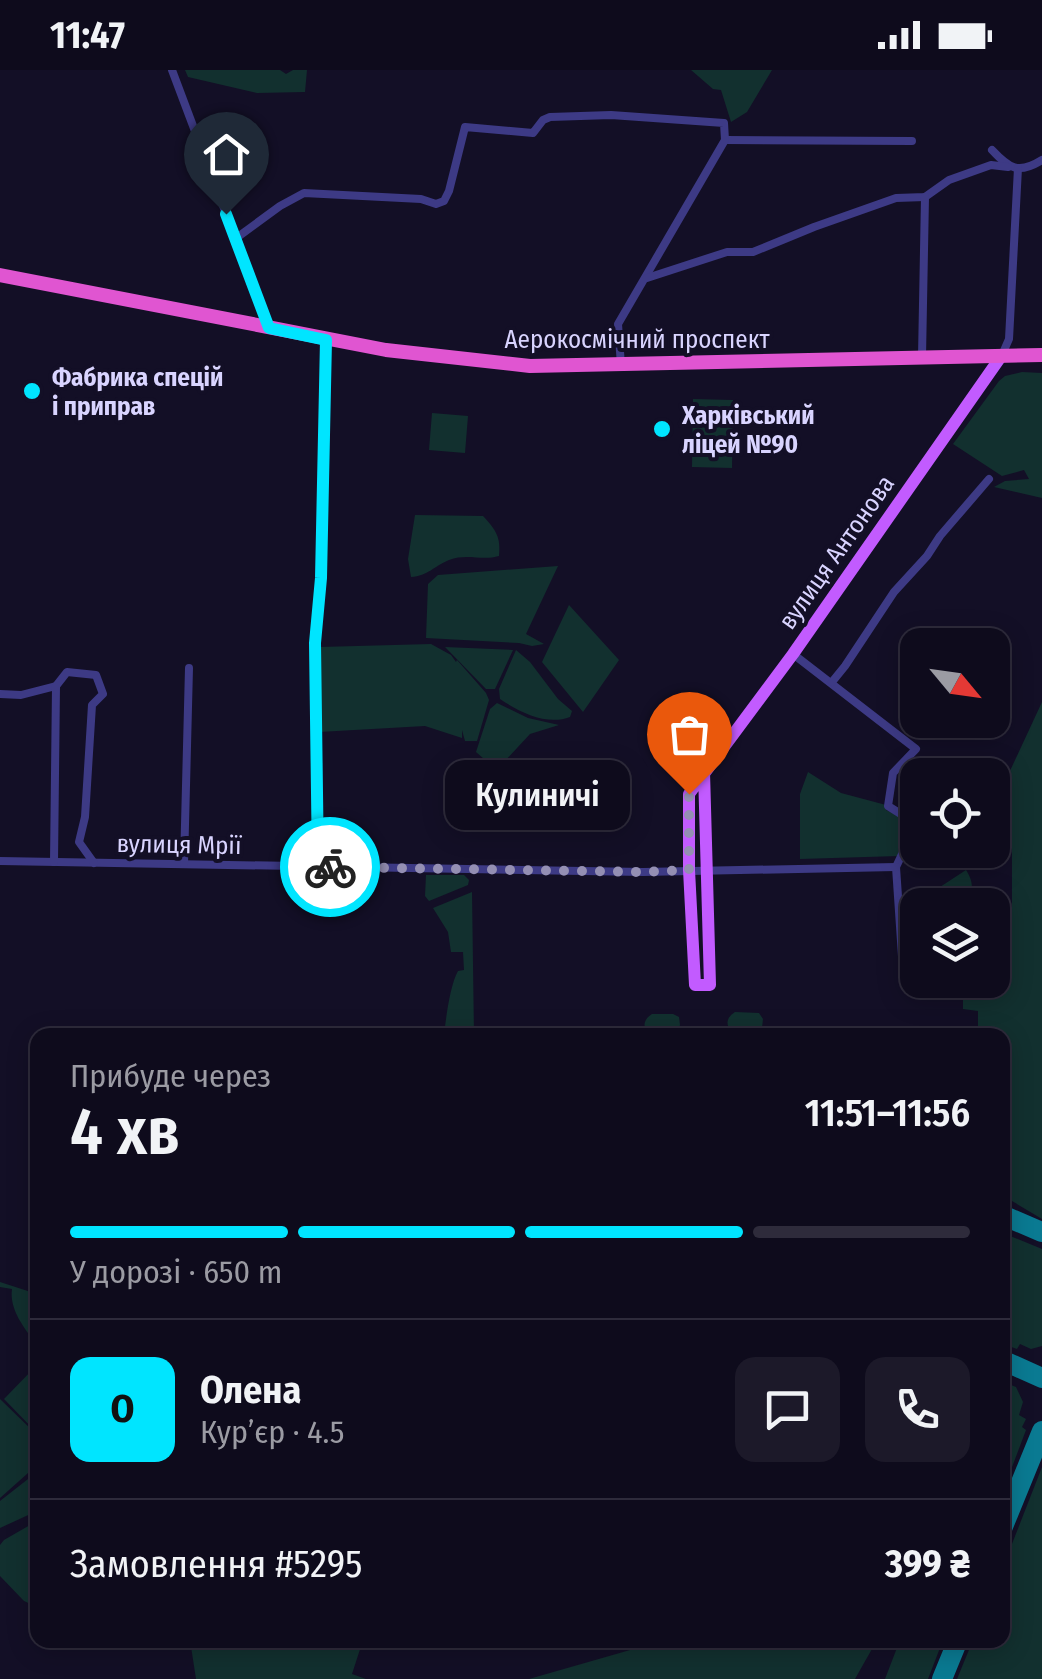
<!DOCTYPE html>
<html lang="uk">
<meta charset="utf-8">
<style>
:root{--surface:#0e0b1c;--page:#1c1929;--text:#f1f3f6;--muted:#9b9ba3;--line:#2e2b3b;--accent:#00e5ff}
body{margin:0;font-family:"Fira Sans Condensed",sans-serif;background:var(--page);color:var(--text);height:100vh;display:flex;flex-direction:column;font-size:38px;white-space:nowrap}
*{box-sizing:border-box;margin:0}
p{font-size:32px;color:var(--muted)}
.icon{flex:none;width:55px;height:55px;fill:none;stroke:currentColor;stroke-width:2;stroke-linecap:round;stroke-linejoin:round}
.map{position:relative;flex:1;overflow:hidden}
.drawer{position:absolute;left:30px;top:958px;width:980px;height:620px;display:flex;flex-direction:column;background:var(--surface);border-radius:20px;box-shadow:0 5px 25px #0003,0 0 0 2px var(--line)}
.drawer>*{flex:none}
.needle{width:65px;rotate:119deg}
.tools{position:absolute;left:900px;top:558px;display:grid;gap:20px}
.tools a{display:grid;place-items:center;width:110px;height:110px;border-radius:20px;background:var(--surface);box-shadow:0 5px 25px #0003,0 0 0 2px var(--line);font-size:50px}
.pin{position:absolute;display:grid;place-items:center;width:85px;height:85px;color:#fff;margin:-102px -42px;border-radius:50% 50% 50% 0;rotate:-45deg;box-shadow:0 0 10px #0007}
.pin .icon{rotate:45deg}
.courier{position:absolute;display:grid;place-items:center;width:100px;height:100px;margin:-50px;border:8px solid #00e5ff;border-radius:50%;background:#fff;color:#222;box-shadow:0 2px 12px #0007}
.bubble{position:absolute;height:70px;border-radius:20px;background:var(--surface);box-shadow:0 5px 25px #0003,0 0 0 2px var(--line);font-size:32px;font-weight:600;line-height:70px;text-align:center}
.summary em{font-style:normal;font-weight:600}
.summary div{display:flex;flex-direction:column-reverse}
.summary{display:flex;align-items:center;justify-content:space-between;height:170px;padding:0 40px}
h1{font-size:65px;font-weight:600;line-height:75px}
.bar{display:grid;grid-template-columns:repeat(4,1fr);gap:15px 10px;align-content:center;height:120px;padding:0 40px}
.bar i{height:12px;border-radius:8px;background:var(--line)}
.bar .on{background:var(--accent)}
.bar p{grid-column:span 4}
.line{display:flex;align-items:center;gap:25px;padding:0 40px;border-top:2px solid var(--line)}
.line div{flex:1}
.round{display:grid;place-items:center;flex:none;width:105px;height:105px;border-radius:20px;background:var(--page)}
.status{display:flex;justify-content:space-between;align-items:center;height:70px;padding:0 50px;background:var(--surface);direction:ltr}
.status svg{height:28px;fill:currentColor}
.map>svg:first-child{display:block}
.green{fill:#12302f}
.lines{fill:none;stroke-linecap:round;stroke-linejoin:round}
.taxiway{stroke:#0a7a92;stroke-width:20}
.minor{stroke:#3d3a85;stroke-width:8}
.primary{stroke:#c25bff;stroke-width:12}
.trunk{stroke:#e055d1;stroke-width:14}
.done{stroke:#948fb3;stroke-width:10;stroke-dasharray:0 18}
.route{stroke:#00e5ff;stroke-width:12}
.poi-dot{fill:#00e5ff;stroke:#130f26;stroke-width:4}
.labels{text-anchor:middle;stroke-width:8;stroke-linejoin:round;paint-order:stroke}
.street-label{font-size:25px;fill:#d9d4ff;stroke:#130f26}
.poi-label{font-size:25px;font-weight:bold;fill:#d9d4ff;stroke:#130f26;text-anchor:start}
</style>
<div class="status"><b>11:47</b><svg viewBox="0 0 49 12"><path d="M0 12V9h3v3zM5 12V6h3v6zM10 12V3h3v9zM15 12V0h3v12zM26 1h20v11H26zM47 4h2v5h-2z"/></svg></div>
<div class="map">
<svg width="1042" height="1609" viewBox="0 0 1042 1609">
<rect width="100%" height="100%" fill="#130f26"/>
<!-- green -->
<g class="green">
<path d="M185,0H280L286,4L293,0H307L305,22L257,23L188,7Z"/>
<path d="M691,0H772L747,42L731,52L721,20L713,19Z"/>
<path d="M1022,302L1042,303V428L994,417L1005,411L1029,409L1024,400L1002,406L953,374L999,311L1005,306Z"/>
<path d="M693,329L733,330L732,398L692,397Z"/>
<path d="M432,343L468,346L465,383L429,380Z"/>
<path d="M415,445L483,446C496,460 501,467 499,486C482,491 467,483 449,490C434,496 428,506 411,507L408,489Z"/>
<path d="M558,496L526,564L544,574L532,576L519,573L426,568L428,514L438,505Z"/>
<path d="M569,535L619,590L583,642L542,592Z"/>
<path d="M431,574L451,585L456,592L457,590L486,623L489,630L477,671H465L462,660V668L425,656L319,662L320,577Z"/>
<path d="M445,577L513,580L495,619H486Z"/>
<path d="M516,580L530,592L558,629L572,641L570,647C547,656 519,642 500,629L499,619Z"/>
<path d="M1042,632V1149L1012,1131L1009,1124L1010,1119L1003,1115L1006,1107L1002,1104V1050L1005,1044L1002,1042V965H978V941L963,939V910H992L993,877L1009,876L1008,845L1012,837V752H993V736L1006,735L1009,703Z"/>
<path d="M497,633L528,648L559,655L530,664L505,691L492,696L476,682L490,639Z"/>
<path d="M808,702L841,723L886,735V740L902,748L899,786L800,789V724Z"/>
<path d="M966,800C975,814 972,821 968,835H936L940,817Z"/>
<path d="M426,805H464L469,810L468,815L429,831L425,826Z"/>
<path d="M472,822L474,965H444C446,948 450,915 458,901L464,900L463,882H451L448,862L433,838Z"/>
<path d="M735,942L759,943L763,949L762,958L755,963L731,961C725,954 727,947 735,942Z"/>
<path d="M652,944H673L679,947L680,955L677,963L672,965L648,963C642,956 644,949 652,944Z"/>
<path d="M1003,1163L1042,1179V1276L1031,1279L1020,1274L1017,1279L1003,1274Z"/>
<path d="M0,1212L37,1224V1275C25,1259 9,1240 12,1219L0,1217Z"/>
<path d="M37,1295V1363L4,1329Z"/>
<path d="M1003,1306L1007,1308L1006,1313L1016,1317L1023,1332L1019,1345L1026,1349L1022,1357L1026,1360L1003,1421Z"/>
<path d="M0,1329L38,1366L37,1395L0,1428Z"/>
<path d="M1042,1397V1609H957L973,1570H1002L1003,1497Z"/>
<path d="M37,1402V1441L0,1458V1431Z"/>
<path d="M37,1451V1537L24,1531L0,1506V1475L4,1470Z"/>
<path d="M190,1570H363L352,1604L366,1609H196Z"/>
<path d="M665,1570H877L855,1609H529Z"/>
<path d="M900,1570H943L928,1609H885Z"/>
</g>
<g class="lines">
<!-- taxiway -->
<g class="taxiway">
<path d="M1002,1145L1042,1162"/>
<path d="M1002,1290L1042,1308"/>
<path d="M1002,1459L1042,1361"/>
<path d="M942,1609L958,1570"/>
</g>
<!-- minor -->
<g class="minor">
<path d="M172,0L269,258"/>
<path d="M725,70L912,71"/>
<path d="M992,80C1009,98 1018,105 1042,90"/>
<path d="M235,169L280,136L304,123L421,129L436,134L444,131L449,121L465,57L533,63L543,50L550,47L611,45L724,53L725,70L618,254L621,295"/>
<path d="M647,208L727,182H753L814,157L896,128L925,127L949,110L991,95L1008,97"/>
<path d="M1002,285L1009,269L1018,98"/>
<path d="M922,287L925,127"/>
<path d="M793,584L916,679L893,703L888,736L904,746V780L896,797L903,901"/>
<path d="M832,612L845,596L894,522L927,486L940,466L989,409"/>
<path d="M0,624L21,625L56,616"/>
<path d="M0,791L643,802L896,797"/>
<path d="M54,792L56,616L67,602L96,605L103,624L92,635L85,747L79,772L94,793"/>
<path d="M184,794L189,598"/>
<path d="M318,797L315,573L321,508L326,270"/>
</g>
<!-- primary -->
<path class="primary" d="M704,702L710,915H695L689,800V724L793,584L1002,285"/>
<!-- trunk -->
<path class="trunk" d="M0,205L386,280L530,296L1042,285"/>
</g>
<g class="lines">
<!-- done -->
<path class="done" d="M330,797L643,802L689,800V724"/>
<!-- route -->
<path class="route" d="M226,144L269,258L326,270L321,508L315,573L318,797H330"/>
</g>
<!-- markers -->
<g class="poi-dot">
<circle cx="32" cy="321" r="10"/>
<circle cx="662" cy="359" r="10"/>
</g>
<g class="labels">
<!-- street labels -->
<g class="street-label">
<text x="637" y="278">Аерокосмічний проспект</text>
<text transform="translate(836 482) rotate(-55)" y="9">вулиця Антонова</text>
<text transform="translate(179 774) rotate(1)" y="9">вулиця Мрії</text>
</g>
<!-- poi labels -->
<g class="poi-label">
<text x="52" y="316">Фабрика спецій<tspan x="52" dy="29">і приправ</tspan></text>
<text x="682" y="354">Харківський<tspan x="682" dy="29">ліцей №90</tspan></text>
</g>
</g>
</svg>
<div class="tools">
<a><svg class="needle" viewBox="-14 -14 28 28"><path d="M0-13l5 13h-10z" fill="#e53935"/><path d="M0 13l5-13h-10z" fill="#9b9ba3"/></svg></a>
<a><svg class="icon" aria-label="locate" viewBox="0 0 24 24"><circle cx="12" cy="12" r="6"/><path d="M12 2v4M12 18v4M2 12h4M18 12h4"/></svg></a>
<a><svg class="icon" aria-label="layers" viewBox="0 0 24 24"><path d="M12 4l9 5-9 5-9-5zM3 14l9 5 9-5"/></svg></a>
</div>
<div class="pin" style="left:689px;top:724px;background:#ea580c"><svg class="icon" aria-label="bag" viewBox="0 0 24 24"><path d="M5 8h14l-1 12H6zM9 8a3 3 0 0 1 6 0"/></svg></div>
<div class="pin" style="left:226px;top:144px;background:#1f2937"><svg class="icon" aria-label="home" viewBox="0 0 24 24"><path d="M3 11l9-7 9 7M6 9v11h12V9"/></svg></div>
<div class="courier" style="left:330px;top:797px"><svg class="icon" aria-label="bike" viewBox="0 0 24 24"><circle cx="6" cy="16" r="4"/><circle cx="18" cy="16" r="4"/><path d="M6 16l4-8h5l3 8M10 8l3 8H6M13 5h3"/></svg></div>
<div class="bubble" style="left:445px;top:690px;width:185px">Кулиничі</div>
<section class="drawer">
<div class="summary"><div><h1>4 хв</h1><p>Прибуде через</p></div><em>11:51–11:56</em></div>
<div class="bar"><i class="on"></i><i class="on"></i><i class="on"></i><i></i><p>У дорозі · 650 m</p></div>
<div class="line" style="height:180px"><b class="round" style="background:var(--accent);color:#111">О</b><div><b>Олена</b><p>Кур’єр · 4.5</p></div><a class="round"><svg class="icon" aria-label="chat" viewBox="0 0 24 24"><path d="M4 5h16v11H9l-5 4z"/></svg></a><a class="round"><svg class="icon" aria-label="phone" viewBox="0 0 24 24"><path d="M5 4h4l2 5-3 2q2 4 5 5l2-3 5 2v4C11 20 4 13 5 4z"/></svg></a></div>
<div class="line" style="height:130px"><div>Замовлення #5295</div><b>399 ₴</b></div>
</section>
</div>
